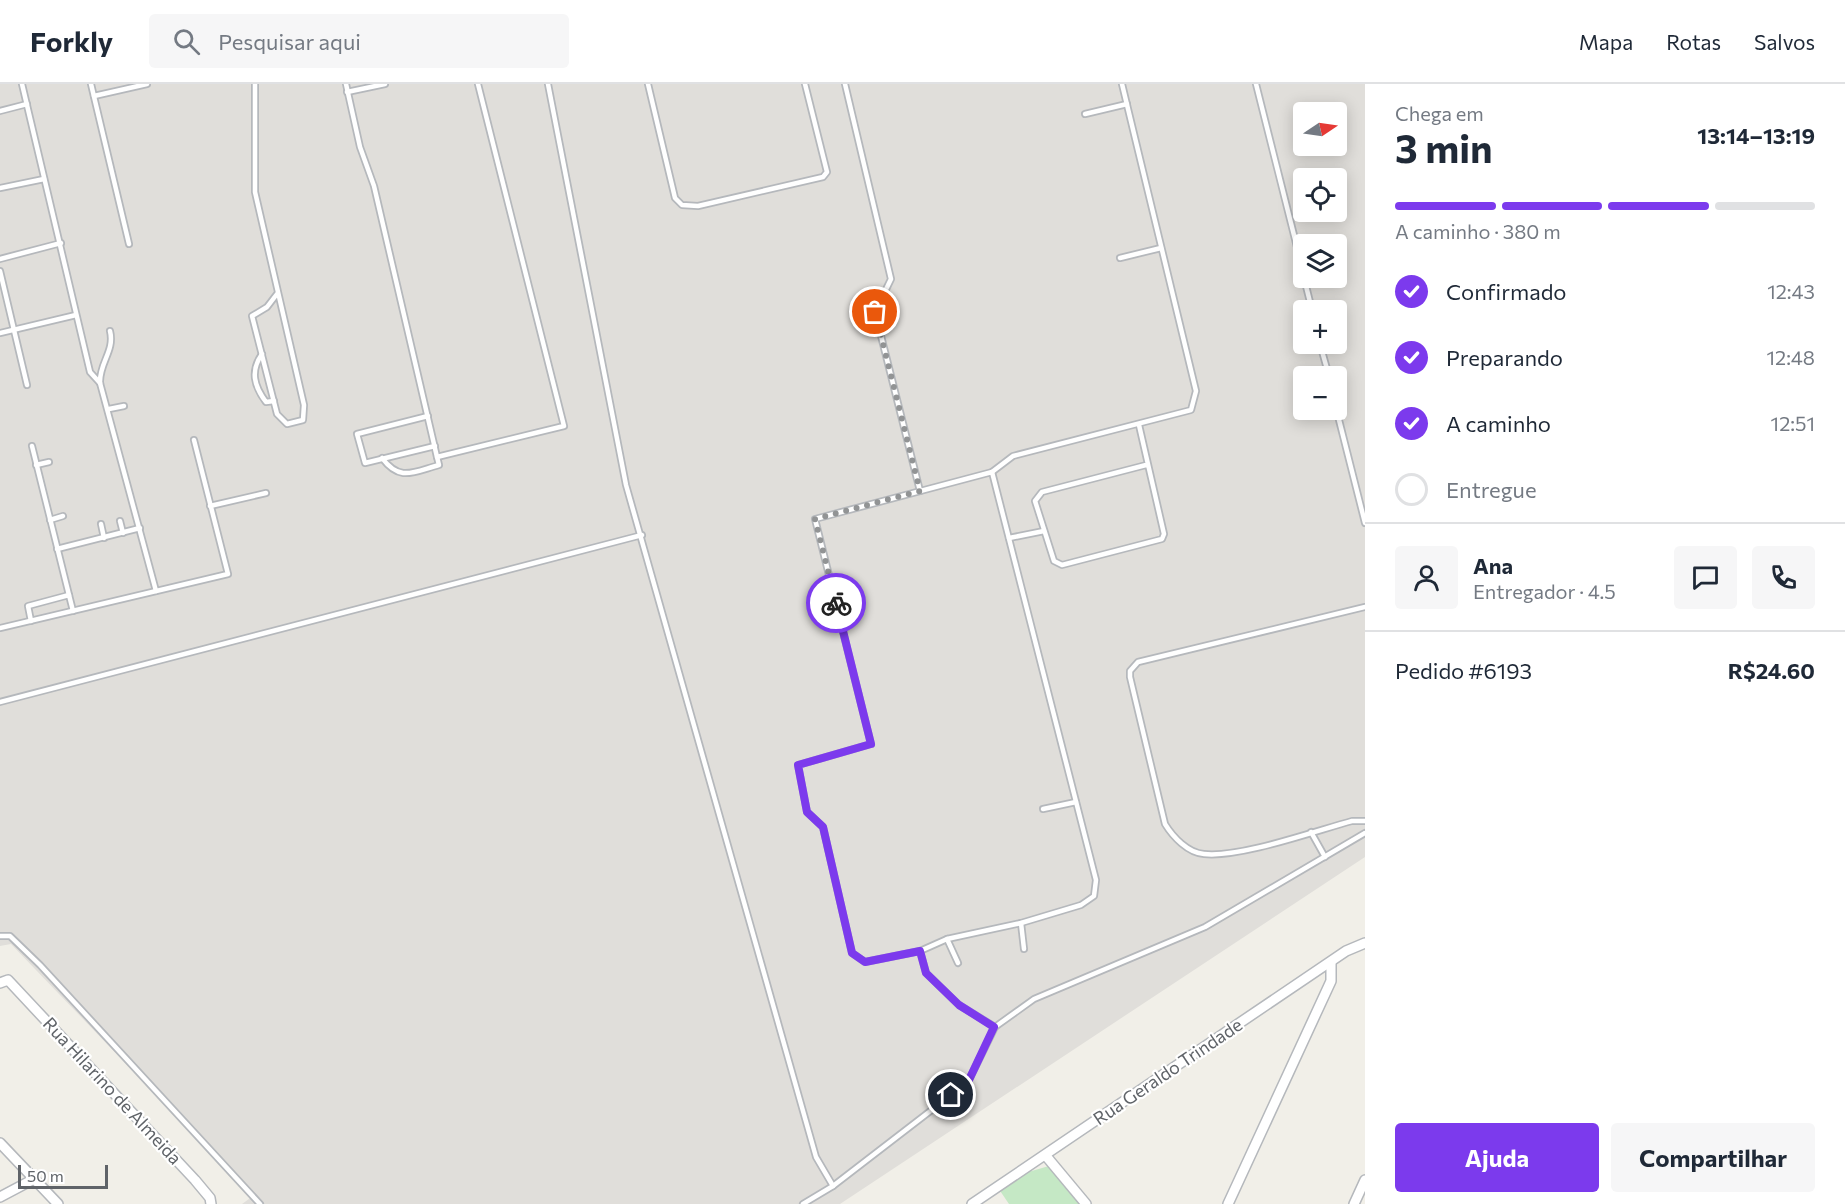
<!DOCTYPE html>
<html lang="pt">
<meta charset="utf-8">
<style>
:root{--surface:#fff;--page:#f6f6f7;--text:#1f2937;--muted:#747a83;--line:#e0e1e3;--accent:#7c3aed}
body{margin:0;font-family:Commissioner,sans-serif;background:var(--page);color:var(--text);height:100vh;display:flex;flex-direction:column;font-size:22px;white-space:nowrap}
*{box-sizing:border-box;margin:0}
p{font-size:20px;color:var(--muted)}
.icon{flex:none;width:33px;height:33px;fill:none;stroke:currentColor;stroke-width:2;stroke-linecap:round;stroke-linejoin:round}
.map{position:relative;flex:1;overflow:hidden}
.sheet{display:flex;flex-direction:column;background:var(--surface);width:480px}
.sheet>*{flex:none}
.needle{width:39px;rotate:77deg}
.controls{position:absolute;left:1293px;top:18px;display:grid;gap:12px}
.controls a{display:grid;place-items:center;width:54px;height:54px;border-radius:6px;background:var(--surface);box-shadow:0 3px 15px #0003;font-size:30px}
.scale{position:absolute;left:18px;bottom:15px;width:90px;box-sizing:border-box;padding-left:6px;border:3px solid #5f6368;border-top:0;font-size:16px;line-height:21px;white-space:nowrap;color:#5f6368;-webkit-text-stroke:4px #fff;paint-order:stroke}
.pin{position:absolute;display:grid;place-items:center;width:51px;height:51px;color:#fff;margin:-26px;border:3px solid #fff;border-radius:50%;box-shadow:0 2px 6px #0007}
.courier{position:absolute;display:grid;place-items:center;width:60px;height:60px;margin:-30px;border:4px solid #7c3aed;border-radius:50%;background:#fff;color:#222;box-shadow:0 2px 8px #0007}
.overview em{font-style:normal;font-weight:700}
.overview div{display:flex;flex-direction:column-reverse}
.overview{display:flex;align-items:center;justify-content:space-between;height:102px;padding:0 30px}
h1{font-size:39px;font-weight:700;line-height:45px}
.bar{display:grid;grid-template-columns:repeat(4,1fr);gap:9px 6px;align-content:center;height:72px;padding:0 30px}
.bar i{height:8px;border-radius:4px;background:var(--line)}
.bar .on{background:var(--accent)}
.bar p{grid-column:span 4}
.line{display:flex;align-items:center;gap:15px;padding:0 30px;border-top:2px solid var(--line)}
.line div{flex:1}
.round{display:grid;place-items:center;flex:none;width:63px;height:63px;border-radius:6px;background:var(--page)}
ol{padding:0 30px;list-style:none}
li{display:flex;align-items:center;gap:18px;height:66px}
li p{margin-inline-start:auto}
li .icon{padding:6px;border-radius:50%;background:var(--accent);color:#fff;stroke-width:4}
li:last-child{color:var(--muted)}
li i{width:33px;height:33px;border:3px solid var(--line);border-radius:50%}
.cta{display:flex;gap:12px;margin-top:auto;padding:12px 30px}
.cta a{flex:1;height:69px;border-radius:6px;background:var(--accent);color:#fff;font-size:24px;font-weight:700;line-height:69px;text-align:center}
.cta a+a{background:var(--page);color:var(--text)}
header{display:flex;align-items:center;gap:36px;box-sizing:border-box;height:84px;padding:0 30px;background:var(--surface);border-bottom:2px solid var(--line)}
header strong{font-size:28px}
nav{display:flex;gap:33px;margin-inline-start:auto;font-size:21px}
.search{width:420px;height:54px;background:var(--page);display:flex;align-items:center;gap:15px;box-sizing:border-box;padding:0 21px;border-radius:6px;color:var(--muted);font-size:22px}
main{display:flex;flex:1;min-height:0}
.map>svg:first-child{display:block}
.industrial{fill:#e0deda;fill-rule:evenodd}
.green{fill:#c5e8c5}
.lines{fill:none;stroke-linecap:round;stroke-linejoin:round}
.lane-casing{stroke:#b5b8bc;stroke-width:8}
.street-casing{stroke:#b5b8bc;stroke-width:12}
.lane{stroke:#fff;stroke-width:4.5}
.street{stroke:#fff;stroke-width:9}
.done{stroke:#929495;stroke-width:6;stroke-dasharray:0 10.8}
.route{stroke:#7c3aed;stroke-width:8}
.labels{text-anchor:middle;stroke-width:4.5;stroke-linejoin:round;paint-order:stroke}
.street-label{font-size:18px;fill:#5f6368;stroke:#fff}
</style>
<header>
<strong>Forkly</strong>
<div class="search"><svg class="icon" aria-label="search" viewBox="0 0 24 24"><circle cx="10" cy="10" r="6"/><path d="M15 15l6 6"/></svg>Pesquisar aqui</div>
<nav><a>Mapa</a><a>Rotas</a><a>Salvos</a></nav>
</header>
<main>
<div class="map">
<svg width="1365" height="1120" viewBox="0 0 1365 1120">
<rect width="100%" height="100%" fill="#f1efe8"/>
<!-- industrial -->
<path class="industrial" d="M0,0H1365V773L840,1120H242L253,1112L11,860L0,862ZM1304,28H1336V62H1304ZM1304,94H1336V128H1304ZM1304,160H1336V194H1304ZM1304,226H1336V260H1304ZM1304,292H1336V326H1304Z"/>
<!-- green -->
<path class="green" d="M1049,1082L1082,1120H1009L994,1098Z"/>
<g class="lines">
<!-- lane casing -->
<g class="lane-casing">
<g id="lane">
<path d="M22,0L90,288L100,299"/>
<path d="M91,0L129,160"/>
<path d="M255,0V108L304,321L303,336L287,340L277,330L252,232L267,223L277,210"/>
<path d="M346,0L360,63L374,102L437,373L564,342L478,0"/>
<path d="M548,0L626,401L816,1073L833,1102"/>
<path d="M648,0L675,114L682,121L698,122L823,93L827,88L805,0"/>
<path d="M845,0L891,195L875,228L920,407"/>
<path d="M1256,0L1304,191"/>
<path d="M347,8L385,0"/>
<path d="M94,12L147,0"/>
<path d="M0,27L27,20"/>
<path d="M1085,30L1127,20"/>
<path d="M0,104L44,95"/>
<path d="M1120,174L1161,164"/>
<path d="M0,175L61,159"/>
<path d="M0,187L27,301"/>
<path d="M1304,194L1312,226"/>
<path d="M110,247C115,267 99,279 100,299L156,507"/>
<path d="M0,249L76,231"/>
<path d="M1320,260L1329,292"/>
<path d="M262,270C250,287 254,302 266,318L274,317"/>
<path d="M1336,324L1365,439"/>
<path d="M109,325L124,322"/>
<path d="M428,332L357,350L365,379L435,362"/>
<path d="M1139,341L1164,450L1162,455L1062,481L1054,477L1035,417L1042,408L1146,381"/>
<path d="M32,362L69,511"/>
<path d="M382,374C400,398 413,388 439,381L437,373"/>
<path d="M36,381L49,378"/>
<path d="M992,388L1096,796L1094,812L1081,821L1021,839L947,855L920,867L865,878L852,869L823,743L807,728L798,681L871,660L815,435Z"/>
<path d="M992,388L1013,372L1191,326L1196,307L1122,0"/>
<path d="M210,422L266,409"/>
<path d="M50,436L63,432"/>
<path d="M120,437L123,449"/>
<path d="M101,440L104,454"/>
<path d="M1009,454L1044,447"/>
<path d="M57,465L140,444"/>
<path d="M1365,523L1138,578L1130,587V593L1165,740C1173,753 1188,769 1204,770C1240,774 1315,747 1352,737H1365"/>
<path d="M31,537L28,522L69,511L73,527"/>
<path d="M0,544L228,490L194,356"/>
<path d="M0,618L642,451"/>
<path d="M1043,725L1076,718"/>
<path d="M1311,748L1325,773"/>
<path d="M1021,839L1024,865"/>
<path d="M0,852H10L40,881L260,1120"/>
<path d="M947,855L958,879"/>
<path d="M920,867L926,889L959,921L995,943"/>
<path d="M803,1120L833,1102L968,998L995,943L1034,915L1205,843L1365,749"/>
</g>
</g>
<!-- street casing -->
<g class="street-casing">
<g id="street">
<path d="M0,899L8,896L195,1096L210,1114L211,1120"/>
<path d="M0,1059L58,1120"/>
<path d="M1046,1072L1086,1120"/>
<path d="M0,1113L34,1095"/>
<path d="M972,1120L1346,867L1365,859"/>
<path d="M1228,1120L1331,897V879"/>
<path d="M1354,1120L1365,1096"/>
</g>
</g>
<!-- lane -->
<use href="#lane" class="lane"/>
<!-- street -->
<use href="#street" class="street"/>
</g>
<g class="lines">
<!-- done -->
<path class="done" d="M836,519L815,435L920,407L875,228"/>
<!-- route -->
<path class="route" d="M836,519L871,660L798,681L807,728L823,743L852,869L865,878L920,867L926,889L959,921L994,943L968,998L951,1011"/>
</g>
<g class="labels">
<!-- street labels -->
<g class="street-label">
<text transform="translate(1168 988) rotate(-34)" y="6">Rua Geraldo Trindade</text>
<text transform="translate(112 1007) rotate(47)" y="6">Rua Hilarino de Almeida</text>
</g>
</g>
</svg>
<div class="controls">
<a><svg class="needle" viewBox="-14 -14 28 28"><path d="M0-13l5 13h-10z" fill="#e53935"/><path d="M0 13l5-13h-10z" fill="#747a83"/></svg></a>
<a><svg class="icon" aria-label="locate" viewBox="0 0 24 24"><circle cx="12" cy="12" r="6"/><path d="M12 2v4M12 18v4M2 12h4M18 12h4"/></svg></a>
<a><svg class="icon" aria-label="layers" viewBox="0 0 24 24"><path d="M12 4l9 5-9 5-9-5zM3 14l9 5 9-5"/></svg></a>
<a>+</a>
<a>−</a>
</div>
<div class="scale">50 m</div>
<div class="pin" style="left:875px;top:228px;background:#ea580c"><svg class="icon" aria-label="bag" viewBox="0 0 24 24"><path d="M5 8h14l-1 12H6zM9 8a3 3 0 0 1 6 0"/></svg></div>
<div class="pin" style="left:951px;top:1011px;background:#1f2937"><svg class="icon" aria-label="home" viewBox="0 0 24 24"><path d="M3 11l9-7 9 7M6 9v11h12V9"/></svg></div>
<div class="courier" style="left:836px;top:519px"><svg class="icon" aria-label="bike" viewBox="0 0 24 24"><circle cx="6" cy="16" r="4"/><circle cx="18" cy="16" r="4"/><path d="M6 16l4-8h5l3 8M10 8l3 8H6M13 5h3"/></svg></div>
</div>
<section class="sheet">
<div class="overview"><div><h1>3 min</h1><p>Chega em</p></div><em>13:14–13:19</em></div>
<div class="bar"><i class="on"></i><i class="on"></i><i class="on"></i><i></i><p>A caminho · 380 m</p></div>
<ol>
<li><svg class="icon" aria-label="check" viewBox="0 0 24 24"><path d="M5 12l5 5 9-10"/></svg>Confirmado<p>12:43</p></li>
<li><svg class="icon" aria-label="check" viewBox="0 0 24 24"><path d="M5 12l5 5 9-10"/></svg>Preparando<p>12:48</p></li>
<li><svg class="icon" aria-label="check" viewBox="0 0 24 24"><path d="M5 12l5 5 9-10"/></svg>A caminho<p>12:51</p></li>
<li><i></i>Entregue</li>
</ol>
<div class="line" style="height:108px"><a class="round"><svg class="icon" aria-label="person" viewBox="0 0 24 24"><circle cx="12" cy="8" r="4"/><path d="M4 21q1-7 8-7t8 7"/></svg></a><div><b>Ana</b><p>Entregador · 4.5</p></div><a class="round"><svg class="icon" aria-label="chat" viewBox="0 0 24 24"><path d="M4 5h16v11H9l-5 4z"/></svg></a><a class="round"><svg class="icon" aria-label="phone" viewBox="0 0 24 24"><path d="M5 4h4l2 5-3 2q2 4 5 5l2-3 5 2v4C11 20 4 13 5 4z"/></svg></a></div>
<div class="line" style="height:78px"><div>Pedido #6193</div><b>R$24.60</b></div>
<div class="cta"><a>Ajuda</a><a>Compartilhar</a></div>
</section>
</main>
